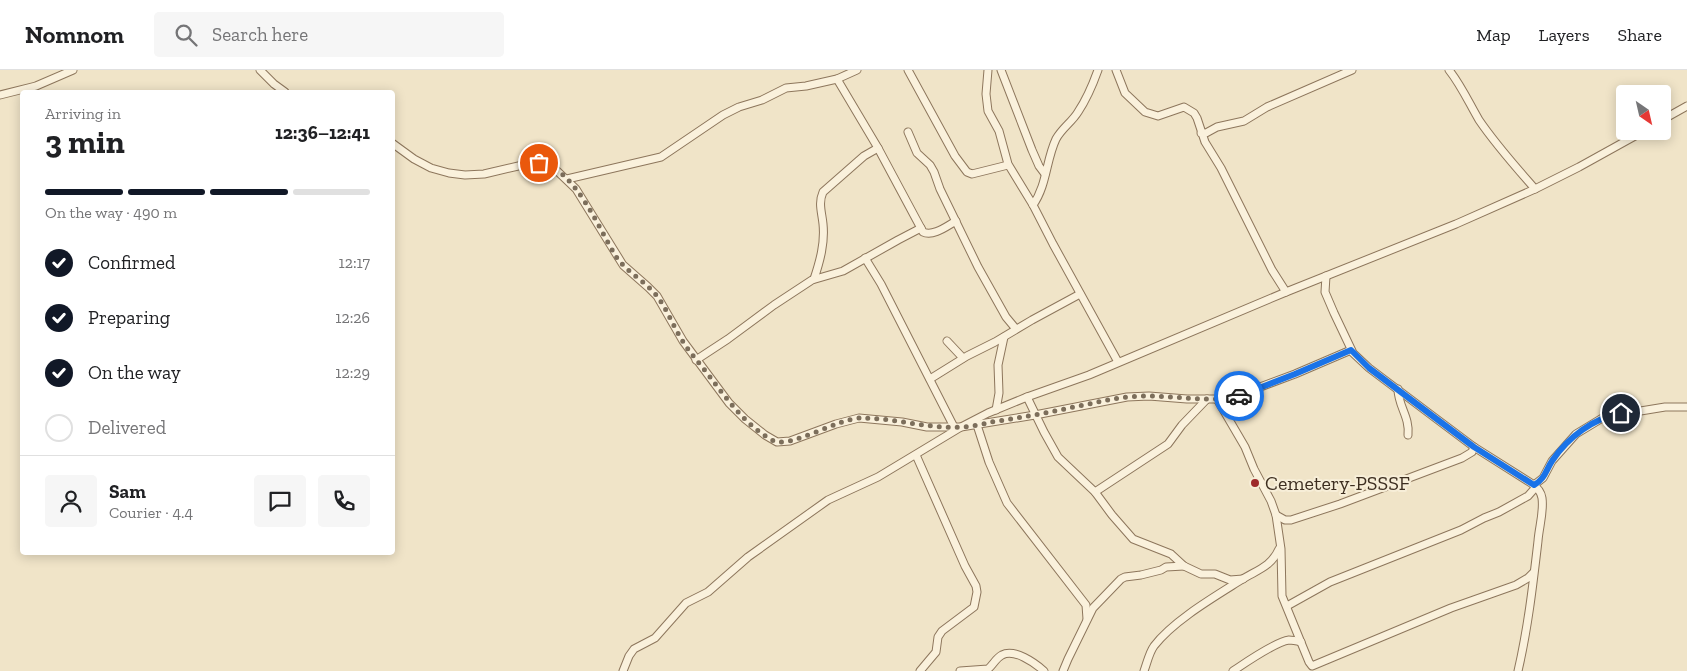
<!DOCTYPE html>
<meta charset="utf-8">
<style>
:root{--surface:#fff;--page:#f6f6f6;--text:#202124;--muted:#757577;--line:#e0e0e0;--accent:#111827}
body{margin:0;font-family:"Zilla Slab",serif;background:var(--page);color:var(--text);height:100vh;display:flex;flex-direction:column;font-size:19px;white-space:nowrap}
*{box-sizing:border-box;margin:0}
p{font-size:16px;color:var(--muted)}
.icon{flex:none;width:28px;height:28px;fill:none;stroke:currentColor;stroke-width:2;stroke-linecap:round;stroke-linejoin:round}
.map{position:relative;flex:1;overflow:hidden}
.side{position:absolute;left:20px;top:20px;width:375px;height:465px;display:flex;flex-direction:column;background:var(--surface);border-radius:5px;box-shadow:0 2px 12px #0003}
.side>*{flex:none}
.needle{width:32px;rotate:146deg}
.controls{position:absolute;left:1616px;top:15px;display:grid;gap:10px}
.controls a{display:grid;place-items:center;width:55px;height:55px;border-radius:5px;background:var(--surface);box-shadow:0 2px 12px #0003;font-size:25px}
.pin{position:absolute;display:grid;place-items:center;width:42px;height:42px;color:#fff;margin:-21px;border:2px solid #fff;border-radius:50%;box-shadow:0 1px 5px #0007}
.courier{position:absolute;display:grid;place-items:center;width:50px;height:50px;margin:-25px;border:4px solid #1a73e8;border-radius:50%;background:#fff;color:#222;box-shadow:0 1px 6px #0007}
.overview em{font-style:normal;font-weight:700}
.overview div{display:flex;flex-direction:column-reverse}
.overview{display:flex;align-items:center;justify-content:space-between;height:85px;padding:0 25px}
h1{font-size:32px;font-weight:700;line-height:38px}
.bar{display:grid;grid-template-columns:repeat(4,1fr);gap:8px 5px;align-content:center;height:60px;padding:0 25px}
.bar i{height:6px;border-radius:4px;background:var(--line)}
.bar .selected{background:var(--accent)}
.bar p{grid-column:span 4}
.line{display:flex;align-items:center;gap:12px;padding:0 25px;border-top:1px solid var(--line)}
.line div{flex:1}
.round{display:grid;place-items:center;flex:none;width:52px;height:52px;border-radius:5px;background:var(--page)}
ol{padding:0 25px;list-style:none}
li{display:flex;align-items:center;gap:15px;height:55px}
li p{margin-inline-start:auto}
li .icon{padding:5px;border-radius:50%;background:var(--accent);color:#fff;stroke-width:4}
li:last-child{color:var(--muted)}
li i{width:28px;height:28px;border:2px solid var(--line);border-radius:50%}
header{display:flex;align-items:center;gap:30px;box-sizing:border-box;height:70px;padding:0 25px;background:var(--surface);border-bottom:1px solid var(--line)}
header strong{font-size:24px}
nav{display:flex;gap:28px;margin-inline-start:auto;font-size:18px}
.search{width:350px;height:45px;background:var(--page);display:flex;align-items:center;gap:12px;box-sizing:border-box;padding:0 18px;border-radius:5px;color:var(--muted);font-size:19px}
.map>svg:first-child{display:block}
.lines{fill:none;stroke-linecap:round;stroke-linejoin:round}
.minor-casing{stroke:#8d765c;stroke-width:9}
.minor{stroke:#faf1dc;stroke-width:7}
.done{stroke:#7c6e5b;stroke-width:5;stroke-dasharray:0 9}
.route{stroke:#1a73e8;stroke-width:6}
.poi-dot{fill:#9e2a2b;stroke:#f7eed8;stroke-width:2}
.labels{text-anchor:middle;stroke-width:4;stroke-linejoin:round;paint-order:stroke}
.poi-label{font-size:20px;fill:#3d2e20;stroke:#f7eed8;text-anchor:start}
</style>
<header>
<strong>Nomnom</strong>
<div class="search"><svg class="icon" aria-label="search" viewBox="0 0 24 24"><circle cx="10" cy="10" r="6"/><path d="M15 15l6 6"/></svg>Search here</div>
<nav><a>Map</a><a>Layers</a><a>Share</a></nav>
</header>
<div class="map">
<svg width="1687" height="601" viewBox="0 0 1687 601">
<rect width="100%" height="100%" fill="#f0e4c8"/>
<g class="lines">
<!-- minor casing -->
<g class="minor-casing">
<g id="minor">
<path d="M260,0L274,14L285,22"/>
<path d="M908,0L955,86L967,102L972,104L1008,95"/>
<path d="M988,0L986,24L988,41L999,61L1008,94L1033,135L1053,174L1118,292"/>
<path d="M1001,0L1032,80L1039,96L1045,104"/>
<path d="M1116,0L1125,23L1145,42L1158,46L1184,37L1194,43L1197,48L1205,72L1221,98L1272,200L1286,222"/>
<path d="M1449,0C1461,15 1469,33 1479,50C1496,75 1515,96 1535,119"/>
<path d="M837,9L878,78L923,162C933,167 947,156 956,151"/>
<path d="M0,25L36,16L73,0"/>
<path d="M1662,50L1687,36"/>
<path d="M908,62L917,83L930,95L934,102L940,119L978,197L1006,247L1016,259"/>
<path d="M1201,63H1206L1217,57L1244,51L1267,37L1352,0"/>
<path d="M392,73L414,89L431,98L449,103L465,105L484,104L527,94L539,93L548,94L554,98L576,119L623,195L648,217L657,226L683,271L729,333L745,349L765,365L777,372L790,371L836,354L859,348L902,352L927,357H961L1035,345L1127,327L1149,326L1187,329H1228L1295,304L1351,280"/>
<path d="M567,109L661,87L723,45L739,37L762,30L786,18L806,16L837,9L857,0"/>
<path d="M1033,135C1047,115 1046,90 1056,69C1062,58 1072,52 1078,42C1086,30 1093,14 1098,0"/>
<path d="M865,188L881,214L954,357"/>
<path d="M1326,206L1325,222L1334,243L1353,283L1369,298L1434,347L1474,377L1531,413C1537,417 1541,421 1542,428C1544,442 1539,457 1538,471C1533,514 1528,558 1518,601"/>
<path d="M814,209C820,191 825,173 823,154C822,143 818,133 823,122L864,86L878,78"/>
<path d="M947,271L963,288"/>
<path d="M696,290L728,269L774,235L812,210L843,201L898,170L921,158"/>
<path d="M930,309L967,286L995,272L1032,250L1080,224"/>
<path d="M1398,319C1398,336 1410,347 1408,365"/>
<path d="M1027,327L1044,362L1058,387L1095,422L1112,445L1133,469L1171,484L1184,496L1201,504H1215L1230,510L1243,509"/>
<path d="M1217,329L1245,377L1254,399L1271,431L1276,445L1281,479L1282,526L1309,592L1312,596L1451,538L1516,515L1528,508L1533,503"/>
<path d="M996,340L999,323L998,295L1004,267"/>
<path d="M977,355L989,392L1007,433L1086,535L1087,549"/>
<path d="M916,385L965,496L976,516L977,522L974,537L942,561L938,567L936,582L920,601"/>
<path d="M1534,415L1543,408L1552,391L1576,364L1604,347L1665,337H1687"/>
<path d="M1095,422L1168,374L1182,355L1207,329"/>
<path d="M1276,445L1285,450H1291L1340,434L1462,388L1472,382L1474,377"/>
<path d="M1287,536L1330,512L1461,460L1484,448L1499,442L1528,426L1536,417"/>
<path d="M623,601L629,586L634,579L655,568L686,533L708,522L748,487L828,430L878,407L961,357L988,343L1027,327L1089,305L1286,222L1456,154L1535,119L1579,97L1644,61"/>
<path d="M960,601L988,599C993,595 996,588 1002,585C1014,578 1035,593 1044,601"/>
<path d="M1063,601L1068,589L1093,538L1121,509L1125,507L1141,505L1161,500L1166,497L1184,496"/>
<path d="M1144,601C1147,593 1149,583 1154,576C1173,551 1214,527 1241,510C1257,500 1271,497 1279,479"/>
<path d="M1233,601C1245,593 1275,572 1289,570C1293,570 1297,571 1301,572"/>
</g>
</g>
<!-- minor -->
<use href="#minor" class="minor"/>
</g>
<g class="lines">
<!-- done -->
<path class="done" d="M539,93C575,97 599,160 617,188C628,203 645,211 657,226C667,239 673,256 682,270C691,285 703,297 713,311C730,333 747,356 772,370C789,380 838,348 861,348C895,348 928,359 962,357C972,357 982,354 991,352C1021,348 1050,342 1079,336C1096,333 1112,328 1129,327C1156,324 1183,329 1209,329C1220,329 1229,329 1239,326"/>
<!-- route -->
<path class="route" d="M1239,326L1295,304L1351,280L1369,298L1434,347L1474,377L1534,415C1545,409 1546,400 1552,391C1568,367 1594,348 1621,343"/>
</g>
<!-- markers -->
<circle class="poi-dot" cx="1255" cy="413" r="5"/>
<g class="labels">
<!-- poi labels -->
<g class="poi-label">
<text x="1265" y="420">Cemetery-PSSSF</text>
</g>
</g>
</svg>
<div class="controls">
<a><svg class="needle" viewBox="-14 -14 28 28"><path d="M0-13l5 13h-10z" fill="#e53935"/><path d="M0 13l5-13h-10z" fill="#757577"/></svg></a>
</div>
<div class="pin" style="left:539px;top:93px;background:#ea580c"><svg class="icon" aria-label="bag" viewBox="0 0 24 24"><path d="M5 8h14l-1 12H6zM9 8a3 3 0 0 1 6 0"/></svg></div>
<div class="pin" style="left:1621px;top:343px;background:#1f2937"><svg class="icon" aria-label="home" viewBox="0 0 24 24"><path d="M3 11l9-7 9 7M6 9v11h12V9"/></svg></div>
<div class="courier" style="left:1239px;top:326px"><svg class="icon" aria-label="car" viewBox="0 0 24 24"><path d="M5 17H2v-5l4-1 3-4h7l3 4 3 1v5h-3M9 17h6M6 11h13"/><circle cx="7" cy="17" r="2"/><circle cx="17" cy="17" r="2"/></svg></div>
<section class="side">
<div class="overview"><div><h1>3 min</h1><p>Arriving in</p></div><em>12:36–12:41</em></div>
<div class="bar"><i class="selected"></i><i class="selected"></i><i class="selected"></i><i></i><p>On the way · 490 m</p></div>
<ol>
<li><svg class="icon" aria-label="check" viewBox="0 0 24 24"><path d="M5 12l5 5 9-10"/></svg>Confirmed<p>12:17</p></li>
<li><svg class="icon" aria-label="check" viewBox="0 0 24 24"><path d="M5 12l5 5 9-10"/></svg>Preparing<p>12:26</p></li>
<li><svg class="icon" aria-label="check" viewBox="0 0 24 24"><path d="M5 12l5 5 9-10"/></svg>On the way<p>12:29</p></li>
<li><i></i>Delivered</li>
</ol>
<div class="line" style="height:90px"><a class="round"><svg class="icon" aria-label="person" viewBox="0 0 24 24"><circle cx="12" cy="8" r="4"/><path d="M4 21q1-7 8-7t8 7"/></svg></a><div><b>Sam</b><p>Courier · 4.4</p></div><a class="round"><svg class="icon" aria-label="chat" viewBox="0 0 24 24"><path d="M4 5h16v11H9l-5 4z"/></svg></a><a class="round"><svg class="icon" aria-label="phone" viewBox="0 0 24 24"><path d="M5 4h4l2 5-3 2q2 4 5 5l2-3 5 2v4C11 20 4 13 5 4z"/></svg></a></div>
</section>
</div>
